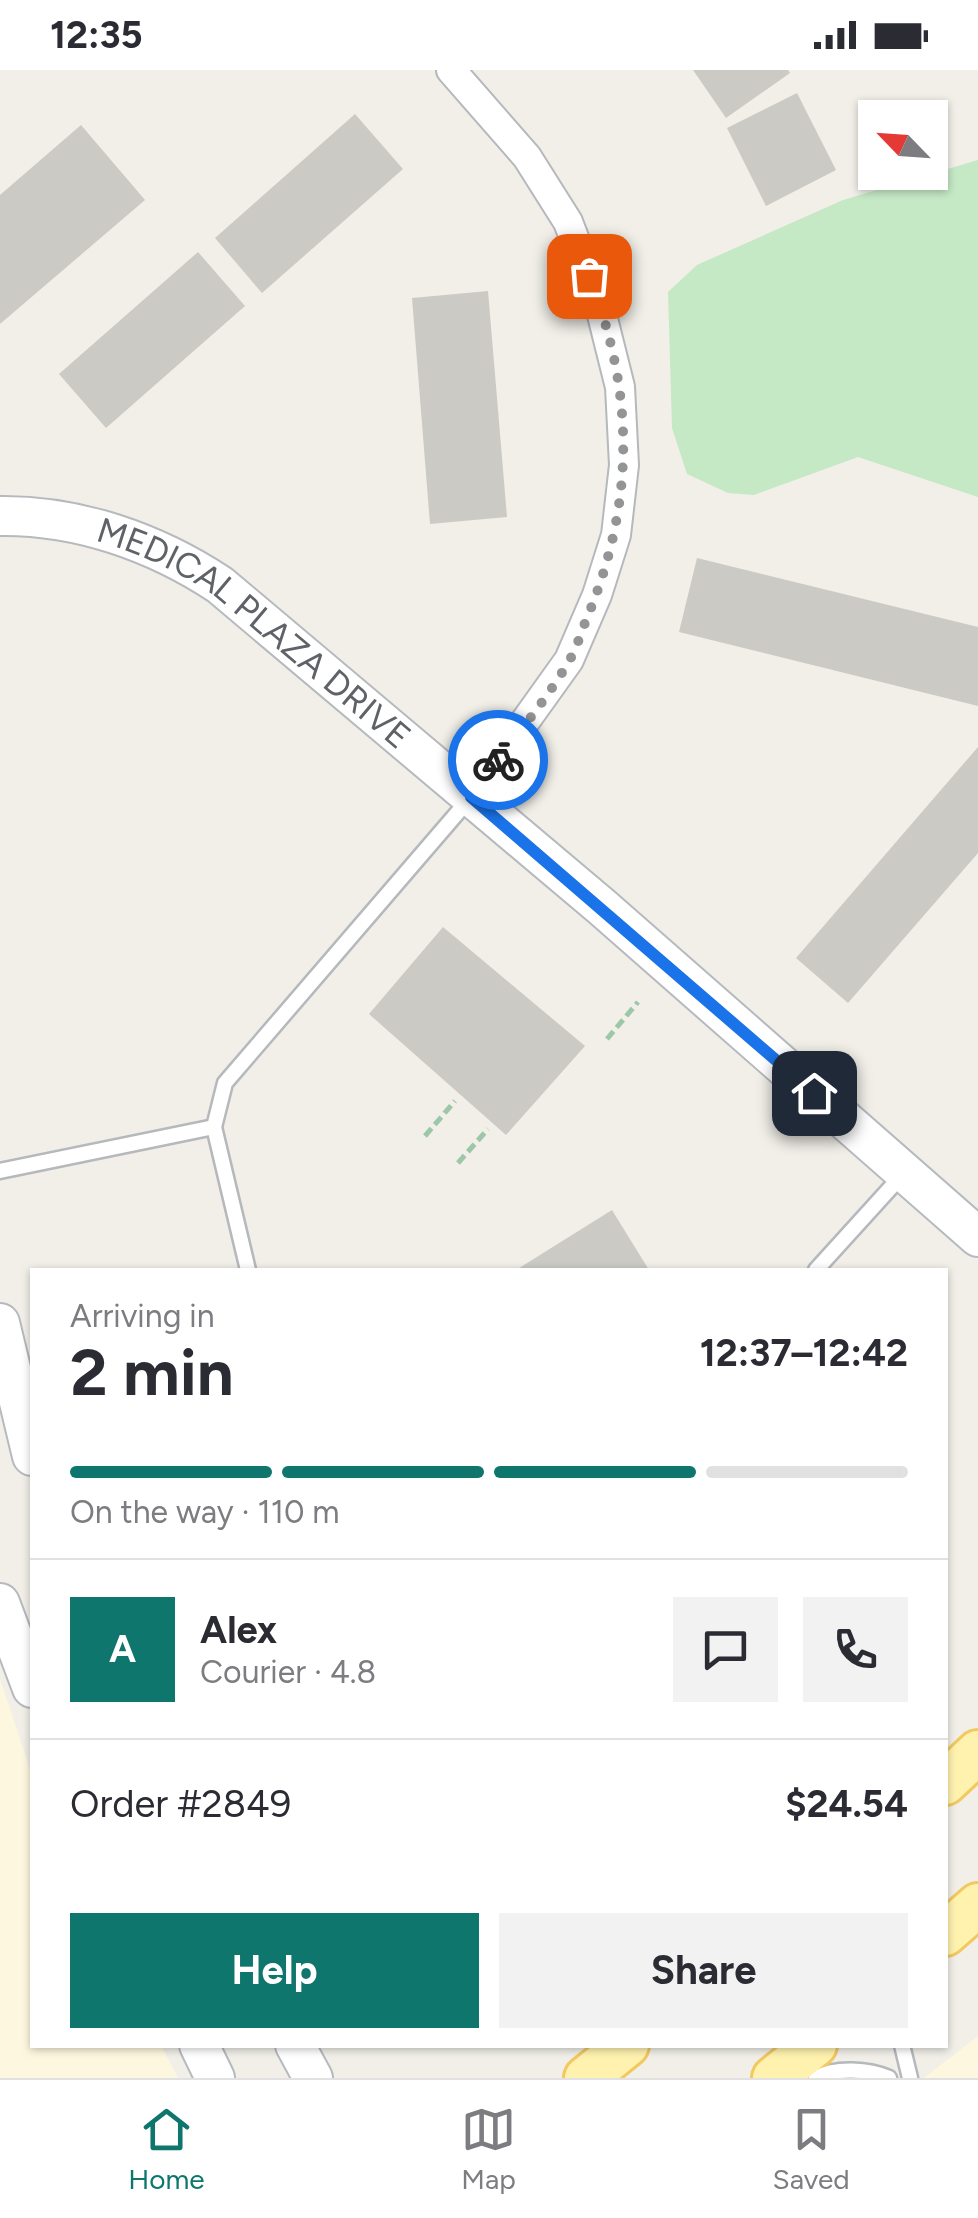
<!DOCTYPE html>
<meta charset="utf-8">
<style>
:root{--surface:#fff;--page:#f2f2f3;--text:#2b2b33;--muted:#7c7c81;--line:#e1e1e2;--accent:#0f766e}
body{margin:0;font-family:Figtree,sans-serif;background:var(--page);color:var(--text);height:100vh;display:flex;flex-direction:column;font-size:38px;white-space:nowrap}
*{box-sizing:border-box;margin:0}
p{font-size:32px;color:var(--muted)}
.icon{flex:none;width:55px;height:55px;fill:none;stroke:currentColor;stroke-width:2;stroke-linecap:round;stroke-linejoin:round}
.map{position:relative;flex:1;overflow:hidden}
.side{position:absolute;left:30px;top:1198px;width:918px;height:780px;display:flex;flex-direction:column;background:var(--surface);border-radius:0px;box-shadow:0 2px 8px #0004}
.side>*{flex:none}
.needle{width:65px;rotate:295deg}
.buttons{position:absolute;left:858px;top:30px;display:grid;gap:20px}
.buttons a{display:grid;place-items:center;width:90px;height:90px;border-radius:0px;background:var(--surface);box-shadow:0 2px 8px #0004;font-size:50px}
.pin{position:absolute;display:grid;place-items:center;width:85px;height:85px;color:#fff;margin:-42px;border-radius:20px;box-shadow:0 5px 15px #0006}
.courier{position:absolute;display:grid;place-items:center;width:100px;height:100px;margin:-50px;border:8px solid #1a73e8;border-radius:50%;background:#fff;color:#222;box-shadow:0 2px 12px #0007}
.overview em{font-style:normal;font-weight:700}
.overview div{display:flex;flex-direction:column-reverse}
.overview{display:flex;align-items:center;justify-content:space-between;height:170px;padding:0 40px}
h1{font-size:65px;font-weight:700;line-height:75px}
.bar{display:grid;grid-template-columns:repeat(4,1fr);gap:15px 10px;align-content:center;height:120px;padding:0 40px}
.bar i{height:12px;border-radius:8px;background:var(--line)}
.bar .current{background:var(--accent)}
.bar p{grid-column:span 4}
.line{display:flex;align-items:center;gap:25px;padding:0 40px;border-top:2px solid var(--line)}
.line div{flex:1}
.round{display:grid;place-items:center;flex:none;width:105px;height:105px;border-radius:0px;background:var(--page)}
.primary-button{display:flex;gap:20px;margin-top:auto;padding:20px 40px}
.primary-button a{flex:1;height:115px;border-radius:0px;background:var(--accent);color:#fff;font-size:40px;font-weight:700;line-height:115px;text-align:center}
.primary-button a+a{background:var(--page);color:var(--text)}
.status{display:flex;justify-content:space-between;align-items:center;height:70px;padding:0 50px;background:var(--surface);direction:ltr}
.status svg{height:28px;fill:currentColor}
.tab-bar{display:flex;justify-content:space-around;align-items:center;height:140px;border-top:2px solid var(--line);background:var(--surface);font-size:28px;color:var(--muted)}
.tab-bar a{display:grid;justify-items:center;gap:5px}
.tab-bar .current{color:var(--accent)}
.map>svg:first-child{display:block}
.commercial{fill:#fef7e0}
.green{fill:#c5e8c5}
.building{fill:#cccac5}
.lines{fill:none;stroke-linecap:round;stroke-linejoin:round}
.lane-casing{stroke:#b5b8bc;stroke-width:19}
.street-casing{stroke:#b5b8bc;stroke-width:32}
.secondary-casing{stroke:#b6babf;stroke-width:42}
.primary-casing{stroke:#f2c960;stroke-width:48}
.path{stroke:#9cc7a9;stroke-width:5;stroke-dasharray:10 5;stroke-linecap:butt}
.lane{stroke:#fff;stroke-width:14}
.street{stroke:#fff;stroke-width:28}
.secondary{stroke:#fff;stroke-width:38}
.primary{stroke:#fff2af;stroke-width:42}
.done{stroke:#929495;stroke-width:10;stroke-dasharray:0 18}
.route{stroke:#1a73e8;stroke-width:12}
.labels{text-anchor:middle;stroke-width:10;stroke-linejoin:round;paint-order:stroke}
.street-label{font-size:35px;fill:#5f6368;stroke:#fff}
</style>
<div class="status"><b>12:35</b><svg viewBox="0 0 49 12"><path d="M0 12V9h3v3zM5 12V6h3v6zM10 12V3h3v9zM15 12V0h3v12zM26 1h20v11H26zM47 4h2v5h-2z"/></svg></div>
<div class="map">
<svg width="978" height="2008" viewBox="0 0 978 2008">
<rect width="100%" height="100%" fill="#f1efe8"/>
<!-- commercial -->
<g class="commercial">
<path d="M0,1609L32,1705V1975H161L178,2008H0Z"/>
<path d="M978,1966V2008H924Z"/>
</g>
<!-- green -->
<path class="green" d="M978,90V427L858,387L754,425L728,423L687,404L672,358L668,222L697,195L843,130Z"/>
<!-- building -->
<g class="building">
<path d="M693,0H788L790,3L726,48Z"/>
<path d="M797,23L836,100L766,136L727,58Z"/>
<path d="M355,44L403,99L262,223L215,168Z"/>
<path d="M81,55L145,130L0,254V125Z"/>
<path d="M198,182L245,236L106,358L59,304Z"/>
<path d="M488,221L507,447L430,454L412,228Z"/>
<path d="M697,488L978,557V636L679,562Z"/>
<path d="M978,677V783L848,933L796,888Z"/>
<path d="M443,857L585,976L506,1065L369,944Z"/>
<path d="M612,1140L649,1200H516Z"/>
</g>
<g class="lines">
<!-- lane casing -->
<g class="lane-casing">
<g id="lane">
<path d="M0,1101L214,1057"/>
<path d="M248,1200L214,1057L225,1013L471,727"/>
<path d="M816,1200L904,1103"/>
<path d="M902,1975L910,2008"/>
<path d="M816,2008C835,1997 869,1999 889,2008"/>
</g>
</g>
<!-- street casing -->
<g class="street-casing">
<path id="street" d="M451,0L527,87L568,152L599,233L620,317L624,395L616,465L597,525L569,590L471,727"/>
</g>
<!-- secondary casing -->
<g class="secondary-casing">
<g id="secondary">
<path id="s1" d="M0,446C78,445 155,472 220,515L602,837L978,1167"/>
<path d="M0,1253L32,1386"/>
<path d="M0,1533L32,1618"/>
<path d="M199,1975L215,2008"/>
<path d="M295,1975L313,2008"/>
</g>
</g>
<!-- primary casing -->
<g class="primary-casing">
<g id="primary">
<path d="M945,1713L978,1682"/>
<path d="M945,1864L978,1835"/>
<path d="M586,2008L627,1975"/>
<path d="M774,2008L815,1975"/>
</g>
</g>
<!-- path -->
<g class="path">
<path d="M607,969L638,932"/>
<path d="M425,1066L455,1031"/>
<path d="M458,1093L488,1059"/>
</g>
<!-- lane -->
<use href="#lane" class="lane"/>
<!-- street -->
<use href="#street" class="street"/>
<!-- secondary -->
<use href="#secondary" class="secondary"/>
<!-- primary -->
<use href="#primary" class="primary"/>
</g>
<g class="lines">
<!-- done -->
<path class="done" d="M498,690C522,658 549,626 569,591C577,578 581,562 587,548C635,432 635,323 589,206"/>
<!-- route -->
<path class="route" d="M498,690L471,727L814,1023"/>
</g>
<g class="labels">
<!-- street labels -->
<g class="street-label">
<text dy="12" stroke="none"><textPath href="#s1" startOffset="288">MEDICAL PLAZA DRIVE</textPath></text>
</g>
</g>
</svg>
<div class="buttons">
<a><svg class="needle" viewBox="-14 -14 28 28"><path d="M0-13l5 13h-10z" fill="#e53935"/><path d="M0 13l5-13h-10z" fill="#7c7c81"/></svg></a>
</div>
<div class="pin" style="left:589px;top:206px;background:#ea580c"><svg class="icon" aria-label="bag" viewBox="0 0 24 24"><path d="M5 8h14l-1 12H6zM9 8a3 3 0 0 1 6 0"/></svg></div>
<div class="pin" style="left:814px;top:1023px;background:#1f2937"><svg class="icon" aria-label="home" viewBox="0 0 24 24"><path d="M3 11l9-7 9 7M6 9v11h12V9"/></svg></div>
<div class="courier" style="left:498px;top:690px"><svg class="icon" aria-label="bike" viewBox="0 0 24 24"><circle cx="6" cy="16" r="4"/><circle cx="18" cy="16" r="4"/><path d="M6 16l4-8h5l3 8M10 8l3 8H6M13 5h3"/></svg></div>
<section class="side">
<div class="overview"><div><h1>2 min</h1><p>Arriving in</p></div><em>12:37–12:42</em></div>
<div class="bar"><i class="current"></i><i class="current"></i><i class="current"></i><i></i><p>On the way · 110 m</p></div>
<div class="line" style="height:180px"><b class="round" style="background:var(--accent);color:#fff">A</b><div><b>Alex</b><p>Courier · 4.8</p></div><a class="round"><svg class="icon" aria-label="chat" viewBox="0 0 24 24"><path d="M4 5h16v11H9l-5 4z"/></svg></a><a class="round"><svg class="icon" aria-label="phone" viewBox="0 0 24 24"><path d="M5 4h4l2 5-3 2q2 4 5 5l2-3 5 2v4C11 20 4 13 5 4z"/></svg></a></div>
<div class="line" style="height:130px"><div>Order #2849</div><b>$24.54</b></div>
<div class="primary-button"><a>Help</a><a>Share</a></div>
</section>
</div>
<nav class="tab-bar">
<a class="current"><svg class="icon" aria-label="home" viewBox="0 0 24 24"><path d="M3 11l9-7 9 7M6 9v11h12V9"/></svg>Home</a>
<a><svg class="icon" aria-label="map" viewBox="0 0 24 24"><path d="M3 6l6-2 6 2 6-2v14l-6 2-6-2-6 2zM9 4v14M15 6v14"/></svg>Map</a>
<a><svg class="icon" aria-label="saved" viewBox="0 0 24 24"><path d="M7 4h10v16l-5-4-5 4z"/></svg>Saved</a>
</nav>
